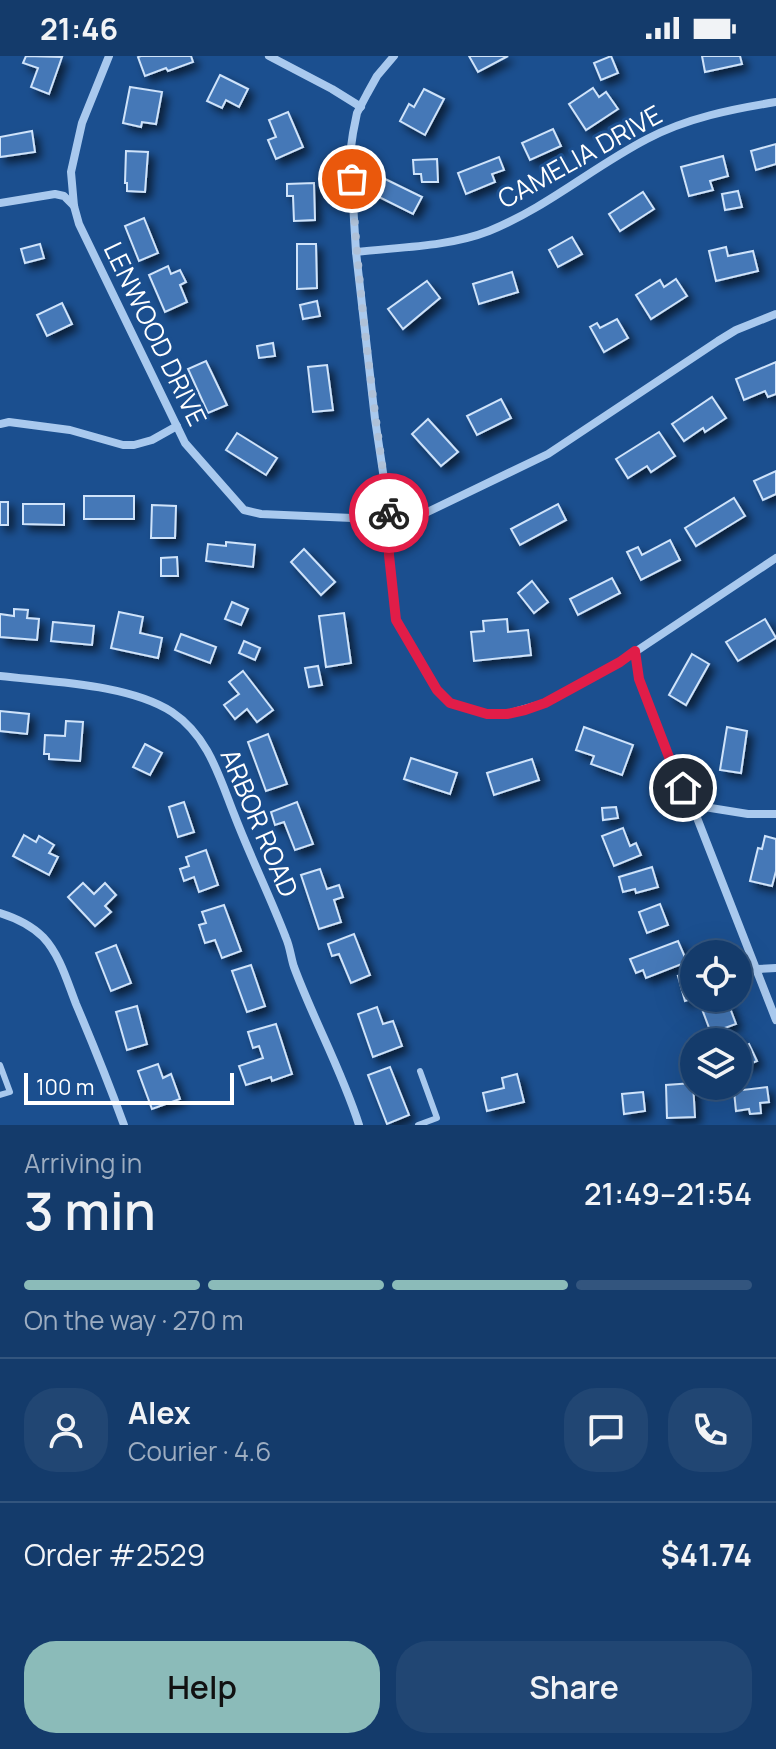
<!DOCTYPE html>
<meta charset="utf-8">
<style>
:root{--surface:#143b6b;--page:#214673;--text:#f1f3f6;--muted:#9dadc1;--line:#33557e;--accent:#8bbbb9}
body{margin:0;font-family:Manrope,sans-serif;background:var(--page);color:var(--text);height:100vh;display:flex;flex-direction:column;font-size:30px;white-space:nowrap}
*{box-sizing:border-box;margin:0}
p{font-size:26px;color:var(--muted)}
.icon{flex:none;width:44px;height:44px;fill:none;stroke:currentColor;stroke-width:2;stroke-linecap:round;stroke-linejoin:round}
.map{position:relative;height:1069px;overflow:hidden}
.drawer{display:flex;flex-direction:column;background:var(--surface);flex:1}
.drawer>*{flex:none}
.buttons{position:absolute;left:680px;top:884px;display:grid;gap:16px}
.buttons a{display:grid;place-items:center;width:72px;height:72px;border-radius:50%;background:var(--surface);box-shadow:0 8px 32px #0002,0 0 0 2px var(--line);font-size:40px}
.scale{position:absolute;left:24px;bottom:20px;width:210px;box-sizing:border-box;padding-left:8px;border:4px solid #fff;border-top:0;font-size:22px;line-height:28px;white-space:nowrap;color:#fff;-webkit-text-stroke:6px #1b4f8f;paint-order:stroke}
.pin{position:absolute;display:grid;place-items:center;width:68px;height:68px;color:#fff;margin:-34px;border:4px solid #fff;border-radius:50%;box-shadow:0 2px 8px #0007}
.courier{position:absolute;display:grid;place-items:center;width:80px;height:80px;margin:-40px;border:6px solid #e11d48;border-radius:50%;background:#fff;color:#222;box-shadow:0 2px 10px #0007}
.overview em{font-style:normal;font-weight:600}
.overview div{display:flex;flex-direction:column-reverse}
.overview{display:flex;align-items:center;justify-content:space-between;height:136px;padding:0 24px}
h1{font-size:52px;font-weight:600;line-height:60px}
.bar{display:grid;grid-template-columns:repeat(4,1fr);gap:12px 8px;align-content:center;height:96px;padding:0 24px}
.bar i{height:10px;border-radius:6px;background:var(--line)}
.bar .active{background:var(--accent)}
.bar p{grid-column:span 4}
.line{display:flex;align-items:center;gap:20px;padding:0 24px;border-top:2px solid var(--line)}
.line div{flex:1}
.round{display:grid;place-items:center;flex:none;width:84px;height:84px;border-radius:32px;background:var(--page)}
.primary-button{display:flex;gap:16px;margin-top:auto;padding:16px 24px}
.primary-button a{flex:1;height:92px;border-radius:32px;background:var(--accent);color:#111;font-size:32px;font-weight:600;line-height:92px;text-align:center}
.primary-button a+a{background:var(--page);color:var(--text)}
.status{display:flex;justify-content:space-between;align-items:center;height:56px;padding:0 40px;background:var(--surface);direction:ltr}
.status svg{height:22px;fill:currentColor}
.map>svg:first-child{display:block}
.building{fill:#4478b7;stroke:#cfe3fa;stroke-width:2;filter:url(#shadow)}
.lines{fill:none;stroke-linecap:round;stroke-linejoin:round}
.service{stroke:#a9c9ee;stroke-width:6}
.minor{stroke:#a9c9ee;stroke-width:8}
.done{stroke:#afc1d8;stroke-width:8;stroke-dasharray:0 14.4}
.route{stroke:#e11d48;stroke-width:10}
.labels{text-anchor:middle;stroke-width:6;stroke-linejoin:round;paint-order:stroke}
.street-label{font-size:26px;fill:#fff;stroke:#1b4f8f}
</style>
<div class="status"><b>21:46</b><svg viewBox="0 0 49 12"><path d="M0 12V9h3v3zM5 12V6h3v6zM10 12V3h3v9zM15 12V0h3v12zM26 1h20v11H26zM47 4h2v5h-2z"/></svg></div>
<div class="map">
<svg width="776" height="1069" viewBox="0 0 776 1069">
<defs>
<filter id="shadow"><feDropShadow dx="5.5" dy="5.5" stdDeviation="4" flood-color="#0009"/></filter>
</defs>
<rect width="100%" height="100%" fill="#1b4f8f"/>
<!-- building -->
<g class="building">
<path d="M26,0L62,1L49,38L31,31L38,12L23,7Z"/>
<path d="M141,0H191L193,6L168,15L166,12L145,20L138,1Z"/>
<path d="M469,0H508L478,16Z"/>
<path d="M611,0L618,17L601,24L594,7Z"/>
<path d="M702,0H740L742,8L705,16Z"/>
<path d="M220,19L248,33L239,51L226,44L222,52L207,45Z"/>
<path d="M130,31L162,36L156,68L142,66L141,71L123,67Z"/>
<path d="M593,32L599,41L606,36L618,53L586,74L569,48Z"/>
<path d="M424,33L444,43L425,79L400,65L409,48L414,51Z"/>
<path d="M288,56L303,91L276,103L268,84L276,81L269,64Z"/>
<path d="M553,73L561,90L530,104L522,87Z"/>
<path d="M32,75L35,96L0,101V81Z"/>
<path d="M776,88V108L756,114L751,95Z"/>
<path d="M126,95L148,96L145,136L127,135V127H125Z"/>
<path d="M723,100L728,120L710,125L713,134L689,140L681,111Z"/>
<path d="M499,101L504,114L492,118L495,126L466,138L458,117Z"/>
<path d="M437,103L438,126H422L421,118H414L413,104Z"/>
<path d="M381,121L422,141L413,158L373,138Z"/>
<path d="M314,127L315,164L294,165L293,140H287V128Z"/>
<path d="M738,135L742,151L725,154L722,138Z"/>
<path d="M643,136L654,153L620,175L609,158Z"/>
<path d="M144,162L158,197L139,205L125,170Z"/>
<path d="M572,181L582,198L558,211L549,194Z"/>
<path d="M40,188L44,202L25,207L21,193Z"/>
<path d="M297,188H316L317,232L297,233Z"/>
<path d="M726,191L728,200L753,195L758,215L716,225L709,195Z"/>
<path d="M168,210L171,218L180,214L186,226L180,229L187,246L165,256L149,219Z"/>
<path d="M512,216L518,236L479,248L473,228Z"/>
<path d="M676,223L687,240L651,263L636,239L660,224L664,231Z"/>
<path d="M427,225L440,242L403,273L388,253Z"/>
<path d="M317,245L320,260L303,263L300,249Z"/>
<path d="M62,247L72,268L47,280L37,259Z"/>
<path d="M617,263L628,282L604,296L590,271L597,267L600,272Z"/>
<path d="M273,287L275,300L259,302L257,290Z"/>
<path d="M206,305L227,349L208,357L188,313Z"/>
<path d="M776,306V338L768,341L765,335L744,344L736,323Z"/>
<path d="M327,309L333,354L313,356L308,311Z"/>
<path d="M712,341L726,362L705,376L703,372L684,385L672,368Z"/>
<path d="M501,343L511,362L477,379L467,360Z"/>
<path d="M428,363L458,396L441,410L412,378Z"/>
<path d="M659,376L675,400L651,416L647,410L628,422L616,403Z"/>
<path d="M237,377L277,402L266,419L226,394Z"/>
<path d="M776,415V438L763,444L754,425Z"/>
<rect x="84" y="440" width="50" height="23"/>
<path d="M734,442L745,460L696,490L685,472Z"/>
<rect x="0" y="446" width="8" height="23"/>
<path d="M23,448H64V469L23,468Z"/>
<path d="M558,448L566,464L520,489L511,473Z"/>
<path d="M152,449L176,450L175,482H151Z"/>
<path d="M670,484L680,504L641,524L627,496L638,491L642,499Z"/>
<path d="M226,486L255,489L253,511L206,505L208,488L226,490Z"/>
<path d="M304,493L335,526L321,539L291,506Z"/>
<path d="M177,501L178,520H161V502Z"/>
<path d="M612,522L620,537L578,559L570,543Z"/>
<path d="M532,525L548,546L534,557L518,537Z"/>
<path d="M232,546L248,553L241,569L225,563Z"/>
<path d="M14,553L28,554L27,562L39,563L37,584L0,581V558L14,560Z"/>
<path d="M119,556L143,561L140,577L162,582L158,602L111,592Z"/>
<path d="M344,557L351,607L326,611L319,560Z"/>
<path d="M507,563L508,576L528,574L531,599L474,605L471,576L484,575L483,565Z"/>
<path d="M765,563L776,582L738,605L726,586Z"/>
<path d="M53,566L94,570L92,589L51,585Z"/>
<path d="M181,578L216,591L210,607L175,594Z"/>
<path d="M244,585L260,592L255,604L239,597Z"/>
<path d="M692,598L709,608L686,649L669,639Z"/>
<path d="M318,610L322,629L309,631L305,612Z"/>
<path d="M243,615L273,654L257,666L247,653L235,663L224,649L239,638L229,626Z"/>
<path d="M0,655L29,658L27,678L0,675Z"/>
<path d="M66,665L83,666L80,705L49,703V698H44L45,679L65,680Z"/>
<path d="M584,671L633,689L622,719L591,708L594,700L576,694Z"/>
<path d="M727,671L747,675L741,717L720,714Z"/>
<path d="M268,678L287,728L266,735L248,686Z"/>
<path d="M145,688L162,697L150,719L133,711Z"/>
<path d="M411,702L457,717L450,738L404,723Z"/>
<path d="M532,703L539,724L494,739L487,717Z"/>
<path d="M184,746L194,776L178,781L169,751Z"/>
<path d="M297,746L313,788L295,794L284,766L275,769L271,756Z"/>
<path d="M616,751L618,762L603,764L602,752Z"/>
<path d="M623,772L630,790L636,787L641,799L614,810L602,780Z"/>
<path d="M24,779L36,786L39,780L54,789L49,797L58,801L49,819L13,800Z"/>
<path d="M765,780L776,783V815L772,830L750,825L758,792L762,793Z"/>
<path d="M206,794L218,829L199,836L194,821L184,825L180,813L189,810L186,801Z"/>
<path d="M652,811L658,831L636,837L635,833L623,836L619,821Z"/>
<path d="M320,813L327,833L339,829L343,841L334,844L341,866L319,873L301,819Z"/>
<path d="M83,827L94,838L105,827L116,839L105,850L111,856L95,870L68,841Z"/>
<path d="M660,848L668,869L647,877L639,856Z"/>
<path d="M224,849L241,895L222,902L215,884L205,887L199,869L206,867L202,856Z"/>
<path d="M354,878L370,919L351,927L339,898L332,900L328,888Z"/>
<path d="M678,885L687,906L646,922L643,914L636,917L630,903Z"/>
<path d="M116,889L131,927L111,935L96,897Z"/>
<path d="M251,909L265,950L247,956L232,915Z"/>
<path d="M694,915V942L685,945L678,920Z"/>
<path d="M727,944L736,968L711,977L702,953Z"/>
<path d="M137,950L147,988L127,994L116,956Z"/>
<path d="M377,951L383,968L393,965L402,990L373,1001L358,958Z"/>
<path d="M276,968L292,1018L272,1025L271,1021L246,1029L239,1010L263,1002L259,990L253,992L248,976Z"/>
<path d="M738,980L743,991L749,988L757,1005L738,1013V986H724Z"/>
<path d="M158,1008L163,1022L171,1018L180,1043L152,1053L138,1015Z"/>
<path d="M390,1011L409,1059L387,1068L368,1019Z"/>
<path d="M517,1018L524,1046L487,1055L483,1037L504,1032L502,1022Z"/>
<path d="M693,1027L695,1061L667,1062L666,1029Z"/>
<path d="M767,1031L769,1046L760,1047L761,1057L750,1058L749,1053L736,1055L734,1035Z"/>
<path d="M643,1036L645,1055L624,1058L622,1038Z"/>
</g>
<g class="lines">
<!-- service -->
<g class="service">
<path d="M0,1009L10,1036L0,1039"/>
<path d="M418,1069L437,1062L420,1015"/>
</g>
<!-- minor -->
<g class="minor">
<path d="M109,0L82,67L71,116L74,150L79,168L185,387L244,454L261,458L375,463H413L548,398L718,285L736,274L776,258"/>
<path d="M269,0L332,33L361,51"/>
<path d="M394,0L377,20L367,38L357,57L353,77L350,98L356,196L375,363L390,463L389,499L396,564L437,634L450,647L487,658H507L545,647L620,606L776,502"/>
<path d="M0,147L55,138L64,140L74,150"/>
<path d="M356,196C399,191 448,191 489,175C546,152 593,111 647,83C687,62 732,53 776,46"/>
<path d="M0,368L9,366L70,374L123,389H134L152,384L177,370"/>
<path d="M635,595L639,623L668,698L692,749L776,964"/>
<path d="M0,620C51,626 129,628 172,656C208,680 219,720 234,758C250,800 270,840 286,882C290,891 291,902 294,911C314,965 342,1015 359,1069"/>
<path d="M692,749L748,758H776"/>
<path d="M0,857C16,862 31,869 43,881C60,899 67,925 76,948C93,988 109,1028 124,1069"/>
<path d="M757,913L776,912"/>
</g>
</g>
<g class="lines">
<!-- done -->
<path class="done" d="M352,123C358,235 373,346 389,457"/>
<!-- route -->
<path class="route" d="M389,457V499L396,564L437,634L450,647L487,658H507L525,654L545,647L620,606L635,595L639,623L674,714L683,732"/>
</g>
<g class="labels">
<!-- street labels -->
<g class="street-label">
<text transform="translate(580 101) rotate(-29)" y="9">CAMELIA DRIVE</text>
<text transform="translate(155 278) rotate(64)" y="9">LENWOOD DRIVE</text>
<text transform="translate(259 767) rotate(67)" y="9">ARBOR ROAD</text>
</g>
</g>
</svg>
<div class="buttons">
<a><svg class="icon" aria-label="locate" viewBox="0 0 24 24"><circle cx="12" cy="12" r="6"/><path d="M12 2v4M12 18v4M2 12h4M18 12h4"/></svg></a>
<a><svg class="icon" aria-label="layers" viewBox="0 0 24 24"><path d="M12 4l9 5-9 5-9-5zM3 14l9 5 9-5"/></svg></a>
</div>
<div class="scale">100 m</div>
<div class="pin" style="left:352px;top:123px;background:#ea580c"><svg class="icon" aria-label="bag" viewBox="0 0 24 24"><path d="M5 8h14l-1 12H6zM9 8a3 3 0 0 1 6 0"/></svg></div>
<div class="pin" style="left:683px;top:732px;background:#1f2937"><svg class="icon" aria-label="home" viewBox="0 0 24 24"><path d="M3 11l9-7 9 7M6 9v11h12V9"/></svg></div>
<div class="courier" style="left:389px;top:457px"><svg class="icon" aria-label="bike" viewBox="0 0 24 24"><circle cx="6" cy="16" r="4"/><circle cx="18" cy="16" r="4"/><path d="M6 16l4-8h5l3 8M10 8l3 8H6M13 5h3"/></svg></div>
</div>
<section class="drawer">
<div class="overview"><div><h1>3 min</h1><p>Arriving in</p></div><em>21:49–21:54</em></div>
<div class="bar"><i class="active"></i><i class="active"></i><i class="active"></i><i></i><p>On the way · 270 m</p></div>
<div class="line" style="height:144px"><a class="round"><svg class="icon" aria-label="person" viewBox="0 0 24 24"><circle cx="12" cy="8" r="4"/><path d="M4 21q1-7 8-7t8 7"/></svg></a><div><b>Alex</b><p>Courier · 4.6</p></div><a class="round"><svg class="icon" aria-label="chat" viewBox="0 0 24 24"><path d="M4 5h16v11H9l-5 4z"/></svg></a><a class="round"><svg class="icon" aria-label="phone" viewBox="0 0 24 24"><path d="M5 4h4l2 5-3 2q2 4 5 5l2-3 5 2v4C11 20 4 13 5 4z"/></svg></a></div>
<div class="line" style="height:104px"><div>Order #2529</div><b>$41.74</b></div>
<div class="primary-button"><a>Help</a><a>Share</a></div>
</section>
